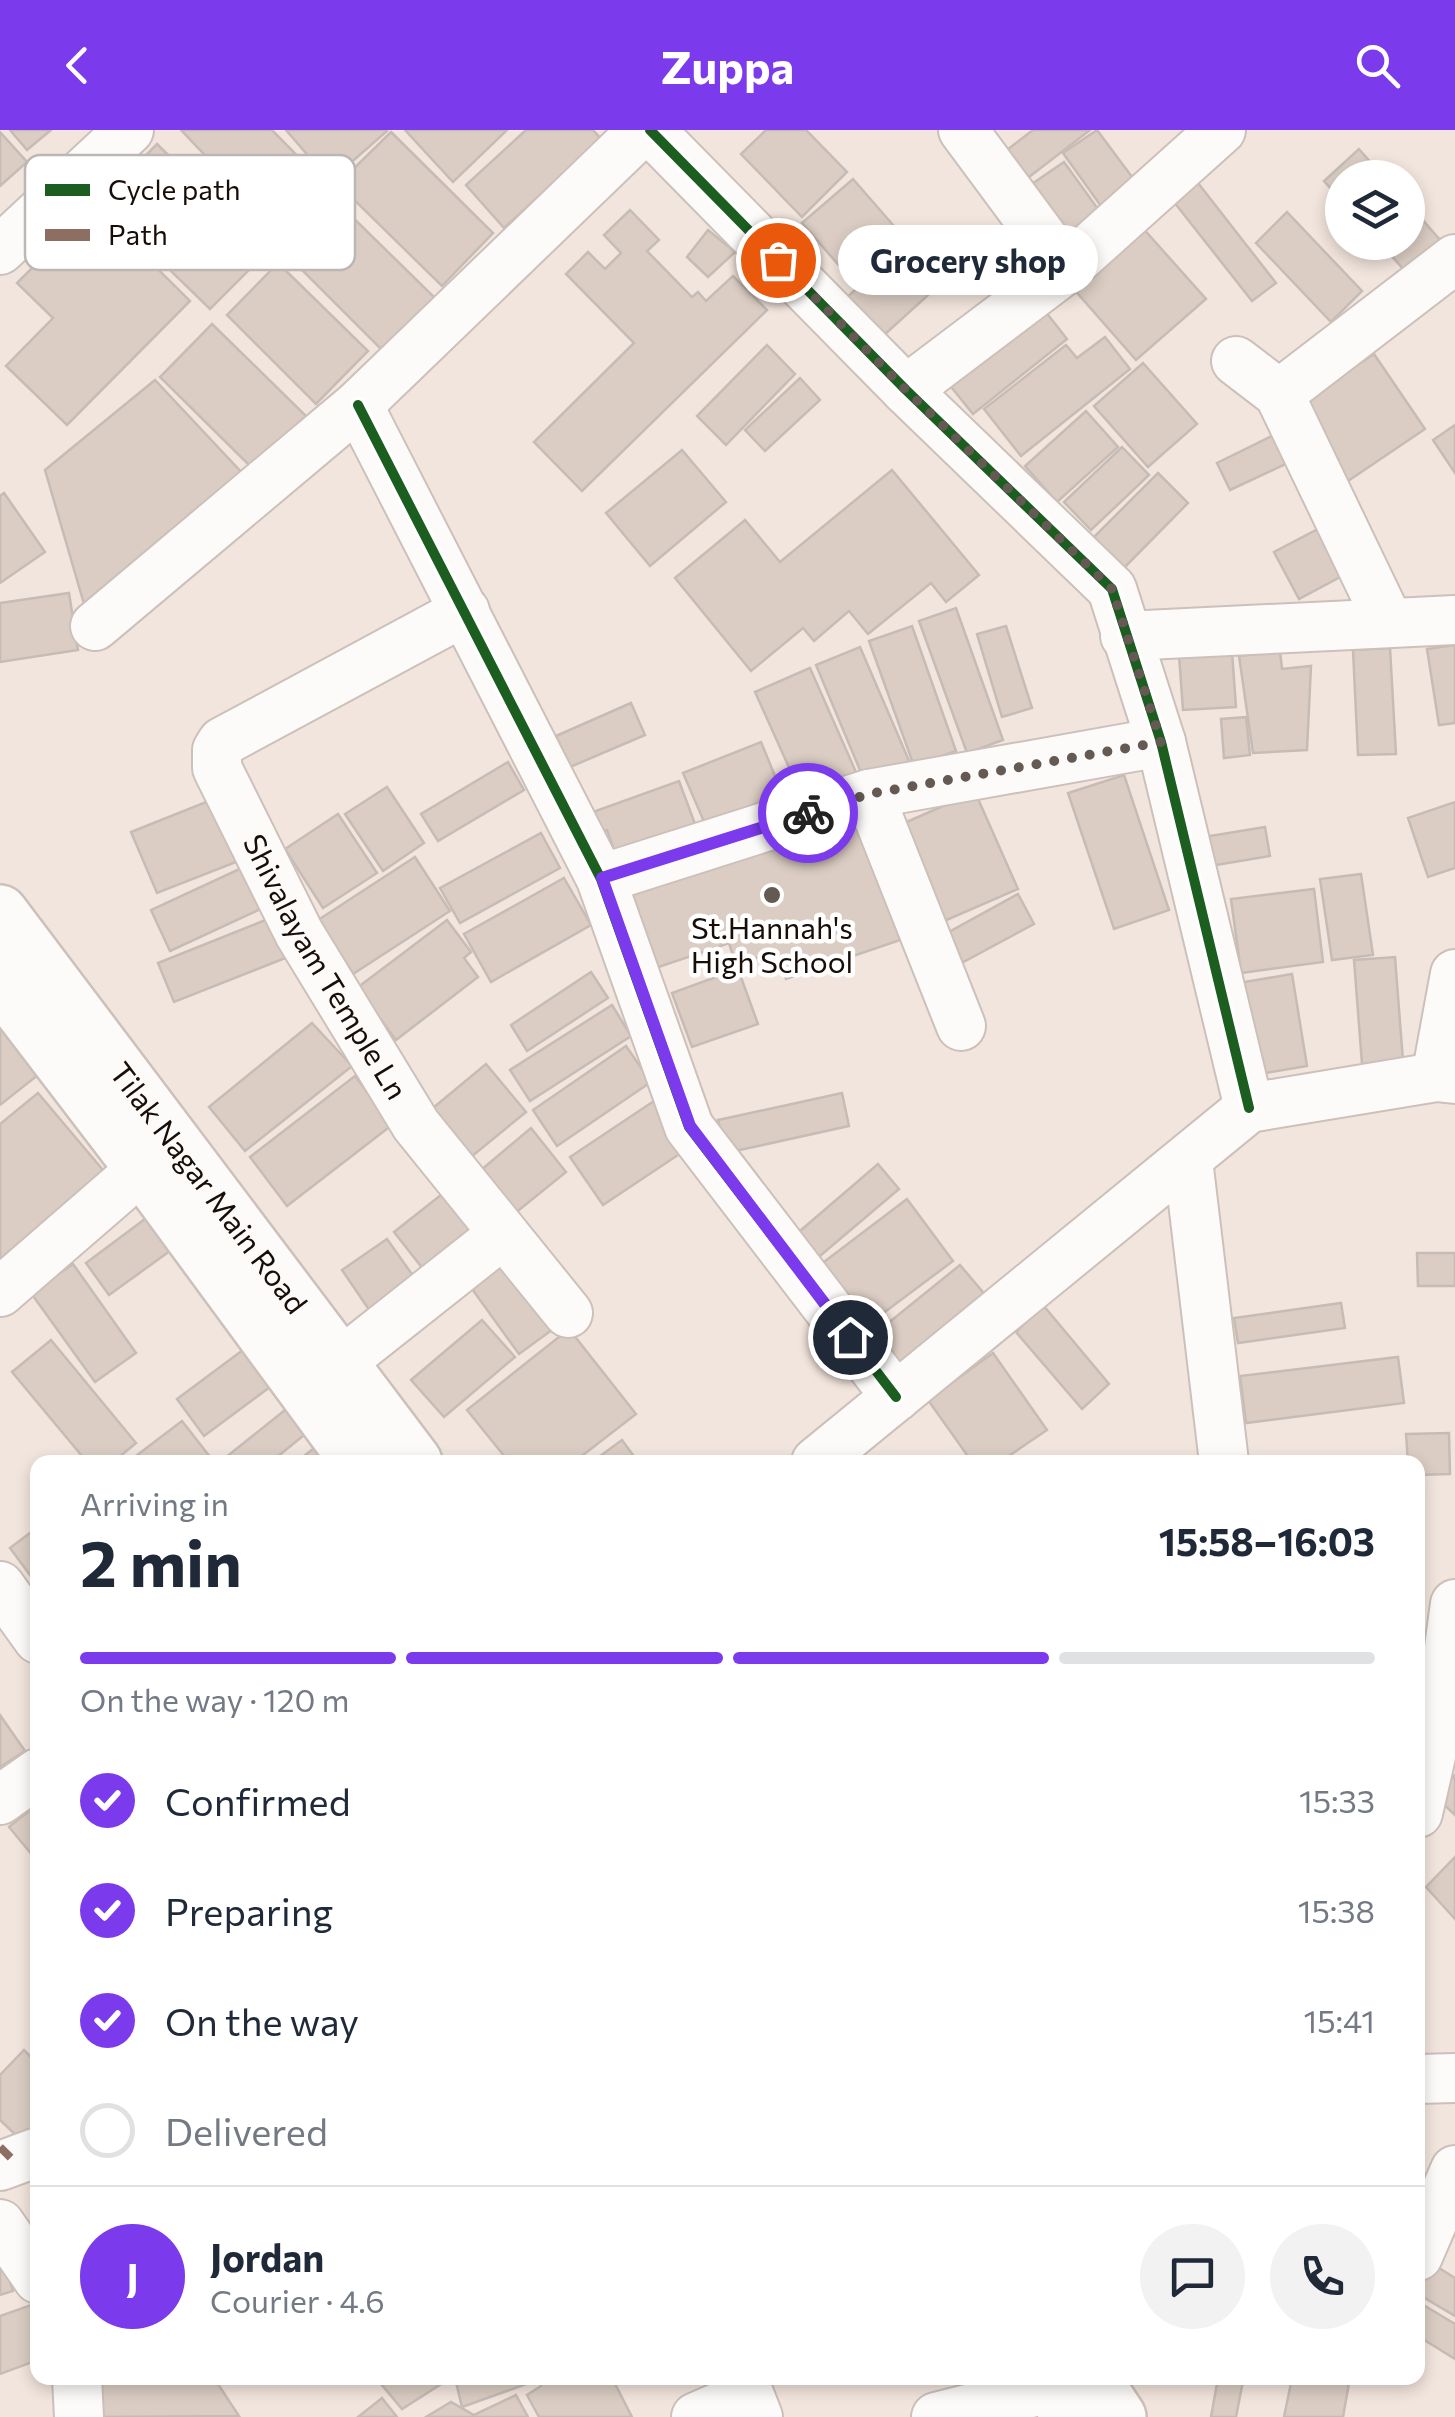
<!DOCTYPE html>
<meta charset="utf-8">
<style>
:root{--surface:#fff;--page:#f2f2f3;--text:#1f2937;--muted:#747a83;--line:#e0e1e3;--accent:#7c3aed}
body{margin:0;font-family:Commissioner,sans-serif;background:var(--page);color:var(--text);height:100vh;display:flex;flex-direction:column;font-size:38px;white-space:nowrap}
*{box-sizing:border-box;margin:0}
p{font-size:32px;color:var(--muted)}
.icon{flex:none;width:55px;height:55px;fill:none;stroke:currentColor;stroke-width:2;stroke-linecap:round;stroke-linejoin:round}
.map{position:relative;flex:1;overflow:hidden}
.side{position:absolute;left:30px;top:1325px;width:1395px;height:930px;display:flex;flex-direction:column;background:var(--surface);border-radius:20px;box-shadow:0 5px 15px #0003}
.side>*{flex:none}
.tools{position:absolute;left:1325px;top:30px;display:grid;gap:20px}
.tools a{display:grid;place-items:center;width:100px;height:100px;border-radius:50%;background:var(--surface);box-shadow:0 5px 15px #0003;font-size:50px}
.pin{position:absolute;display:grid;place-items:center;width:85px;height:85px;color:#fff;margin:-42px;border:5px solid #fff;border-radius:50%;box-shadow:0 2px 10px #0007}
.courier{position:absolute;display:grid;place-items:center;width:100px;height:100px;margin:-50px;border:8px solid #7c3aed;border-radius:50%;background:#fff;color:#222;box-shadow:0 2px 12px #0007}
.bubble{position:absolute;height:70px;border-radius:35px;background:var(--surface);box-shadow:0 5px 15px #0003;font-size:32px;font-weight:700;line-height:70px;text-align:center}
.headline em{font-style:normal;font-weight:700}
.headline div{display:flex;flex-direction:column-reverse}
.headline{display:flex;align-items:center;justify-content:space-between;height:170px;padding:0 50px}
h1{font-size:65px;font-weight:700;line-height:75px}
.bar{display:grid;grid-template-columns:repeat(4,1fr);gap:15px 10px;align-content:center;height:120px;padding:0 50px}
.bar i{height:12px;border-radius:8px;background:var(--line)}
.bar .current{background:var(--accent)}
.bar p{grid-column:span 4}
.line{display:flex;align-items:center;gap:25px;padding:0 50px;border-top:2px solid var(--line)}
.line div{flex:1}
.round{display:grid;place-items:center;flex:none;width:105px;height:105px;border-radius:52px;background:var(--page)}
ol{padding:0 50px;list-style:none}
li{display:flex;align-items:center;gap:30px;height:110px}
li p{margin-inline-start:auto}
li .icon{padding:10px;border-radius:50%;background:var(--accent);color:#fff;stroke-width:4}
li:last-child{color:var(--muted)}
li i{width:55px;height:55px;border:5px solid var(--line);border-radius:50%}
header{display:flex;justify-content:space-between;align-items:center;height:130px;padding:0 50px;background:var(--accent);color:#fff;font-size:45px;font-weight:700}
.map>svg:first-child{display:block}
.building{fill:#dbcdc3;stroke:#c7bcb5;stroke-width:2.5}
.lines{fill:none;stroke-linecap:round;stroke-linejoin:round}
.minor-casing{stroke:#ccc1ba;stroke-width:52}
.primary-casing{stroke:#ccc1ba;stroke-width:60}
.minor{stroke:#fdfbfa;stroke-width:48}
.primary{stroke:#fdfbfa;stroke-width:55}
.quiet{stroke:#8d6e63;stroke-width:8;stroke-dasharray:15 8;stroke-linecap:butt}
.cycleway-casing{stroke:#fff;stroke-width:16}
.cycleway{stroke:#1b5e20;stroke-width:10}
.done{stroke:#645953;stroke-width:10;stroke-dasharray:0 18}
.route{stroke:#7c3aed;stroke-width:12}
.poi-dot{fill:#645953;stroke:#fff;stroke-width:4}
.labels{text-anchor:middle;stroke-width:9;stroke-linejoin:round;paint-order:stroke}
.poi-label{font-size:30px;fill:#180e08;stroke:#fff}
.street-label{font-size:30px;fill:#180e08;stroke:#fff}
.key{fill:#fff;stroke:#bab7b5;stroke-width:2.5}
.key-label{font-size:28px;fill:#180e08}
</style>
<header><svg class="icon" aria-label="back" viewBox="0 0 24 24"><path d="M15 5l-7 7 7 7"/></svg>Zuppa<svg class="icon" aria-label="search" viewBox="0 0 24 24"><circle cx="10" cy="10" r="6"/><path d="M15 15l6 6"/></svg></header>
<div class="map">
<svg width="1455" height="2287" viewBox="0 0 1455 2287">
<rect width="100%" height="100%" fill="#f2e5dd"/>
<!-- building -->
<g class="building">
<path d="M10,0H51L27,20Z"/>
<path d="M181,0H272L323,52L275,99Z"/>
<path d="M286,0H386L387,1L330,51Z"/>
<path d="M405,0H507L453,52Z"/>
<path d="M526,0H593L601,9L504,98L466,55Z"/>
<path d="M766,0H806L847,42L802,87L741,24Z"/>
<path d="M1033,0H1090L1020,54L999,26Z"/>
<path d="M1097,0L1141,59L1106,83L1063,23Z"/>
<path d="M0,2L27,32L0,56Z"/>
<path d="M391,2L493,103L442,156L338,54Z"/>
<path d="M157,14L267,122L210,179L100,72Z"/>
<path d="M1359,19L1384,48H1342V71L1324,51Z"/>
<path d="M1064,32L1108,93L1071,120L1026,58Z"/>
<path d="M853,49L900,103L849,147L802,93Z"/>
<path d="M1198,53L1276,153L1252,171L1174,72Z"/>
<path d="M1408,73L1440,110L1405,141L1379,112H1408Z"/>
<path d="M340,75L435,168L383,221L289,127Z"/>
<path d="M94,76L190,171L67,295L6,236L53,188L17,153Z"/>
<path d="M630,80L659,110L647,121L692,167L698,162L706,171L733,146L767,180L582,361L534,312L634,213L566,144L588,122L605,139L621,123L604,105Z"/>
<path d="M1287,82L1362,161L1331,192L1256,113Z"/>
<path d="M1141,96L1206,169L1136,230L1072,157Z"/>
<path d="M708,100L735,122L708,147L687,127Z"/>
<path d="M902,118L937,157L883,206L847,167Z"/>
<path d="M278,133L368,221L316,274L227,185Z"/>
<path d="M1038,172L1067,209L973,284L943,247Z"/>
<path d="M212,194L307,287L254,340L160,247Z"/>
<path d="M1105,207L1130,239L1021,326L984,279L1066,215L1077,228Z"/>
<path d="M767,215L795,244L726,315L697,286Z"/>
<path d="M1374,224L1425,299L1348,351L1297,275Z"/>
<path d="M1143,233L1197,294L1148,337L1094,276Z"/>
<path d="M800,248L820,270L765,321L745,300Z"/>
<path d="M155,250L244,345L89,491L45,340Z"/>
<path d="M1086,281L1118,317L1057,372L1025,336Z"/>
<path d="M1455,295V343L1433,310Z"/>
<path d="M1276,304L1290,332L1230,360L1217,333Z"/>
<path d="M1122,317L1149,345L1091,400L1064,372Z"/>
<path d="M682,320L726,372L650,436L606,383Z"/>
<path d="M892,340L979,445L946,472L931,453L868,504L849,481L814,511L803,498L751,541L675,448L745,390L780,432Z"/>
<path d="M1158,343L1188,373L1123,439L1092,409Z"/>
<path d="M4,363L45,422L0,453V366Z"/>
<path d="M1318,399L1342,446L1299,469L1274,422Z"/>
<path d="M69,463L78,520L0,532V473Z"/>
<path d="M956,478L1003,610L967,623L919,491Z"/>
<path d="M912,496L956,621L914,636L869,511Z"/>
<path d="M1006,496L1032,578L1002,587L977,504Z"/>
<path d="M1455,515V593L1439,595L1427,519Z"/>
<path d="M860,517L910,633L865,652L816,535Z"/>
<path d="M1390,518L1396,624L1358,625L1353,520Z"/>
<path d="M1280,521L1282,539L1311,536L1307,620L1253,623L1239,526Z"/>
<path d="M1232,522L1236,577L1183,580L1179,525Z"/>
<path d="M810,538L859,649L805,673L755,562Z"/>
<path d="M631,573L645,605L570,637L556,606Z"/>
<path d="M1246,587L1250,625L1224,628L1221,589Z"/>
<path d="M761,612L782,663L705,694L683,643Z"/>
<path d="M508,632L524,660L438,711L421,684Z"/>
<path d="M1124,645L1169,780L1114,799L1068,663Z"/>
<path d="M679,651L695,694L615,723L607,700L601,702L593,682Z"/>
<path d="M387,657L424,713L383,741L345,684Z"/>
<path d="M975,662L1018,759L935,795L893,698Z"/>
<path d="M216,668L241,730L157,763L131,702Z"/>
<path d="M1455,672V738L1428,747L1408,688Z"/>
<path d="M863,676L909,807L786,849L777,821L736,835L729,813L653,839L624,758Z"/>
<path d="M338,684L377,743L323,778L285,719Z"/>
<path d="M1265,697L1270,726L1210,736L1204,707Z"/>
<path d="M541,703L560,738L460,793L440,758Z"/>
<path d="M415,727L450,781L353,844L318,790Z"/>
<path d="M246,736L265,777L170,821L151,780Z"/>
<path d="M1361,744L1373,825L1332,830L1320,749Z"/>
<path d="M564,748L591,795L491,852L464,804Z"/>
<path d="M1314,759L1323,832L1241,843L1231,769Z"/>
<path d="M1018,764L1034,794L954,837L938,808Z"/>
<path d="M273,787L288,827L174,872L158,833Z"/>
<path d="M447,790L471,822L464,828L478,847L396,910L357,858Z"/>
<path d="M1395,827L1403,931L1362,934L1354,830Z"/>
<path d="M738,839L758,894L692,917L672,863Z"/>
<path d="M591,842L608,868L527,921L511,895Z"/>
<path d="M1292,844L1307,936L1248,946L1233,854Z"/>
<path d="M0,875L48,937L0,975Z"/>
<path d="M612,875L631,906L530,971L510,940Z"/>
<path d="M312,893L352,936L245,1021L209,977Z"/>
<path d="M626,916L651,952L557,1016L533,980Z"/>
<path d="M486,934L526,982L460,1036L421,988Z"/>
<path d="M355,946L392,995L287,1076L250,1027Z"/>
<path d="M38,963L108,1046L0,1136V994Z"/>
<path d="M842,963L849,996L726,1023L718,990Z"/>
<path d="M654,971L687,1019L603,1075L570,1027Z"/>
<path d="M531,998L566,1042L509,1088L474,1046Z"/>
<path d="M878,1034L899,1059L814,1131L793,1107Z"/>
<path d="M446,1061L480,1104L427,1144L394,1102Z"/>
<path d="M907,1069L953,1131L862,1199L816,1138Z"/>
<path d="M157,1080L181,1113L109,1165L86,1133Z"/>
<path d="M387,1109L416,1150L370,1181L342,1140Z"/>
<path d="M1417,1123H1455V1156H1418Z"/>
<path d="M504,1125L556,1197L519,1224L467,1152Z"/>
<path d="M73,1134L136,1223L95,1252L31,1163Z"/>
<path d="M960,1135L993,1174L904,1247L871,1207Z"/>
<path d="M1341,1173L1345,1198L1238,1213L1234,1188Z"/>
<path d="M1043,1175L1109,1254L1082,1279L1016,1202Z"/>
<path d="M482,1190L515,1227L444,1287L411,1250Z"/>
<path d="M569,1199L636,1284L574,1332H509L467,1280Z"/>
<path d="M51,1210L136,1313L113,1332H87L12,1242Z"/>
<path d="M255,1211L282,1248L204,1306L177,1269Z"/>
<path d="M993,1223L1047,1300L1000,1332H972L928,1270Z"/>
<path d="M1398,1227L1404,1273L1246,1293L1240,1246Z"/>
<path d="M295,1272L315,1296L271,1332H220Z"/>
<path d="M182,1291L214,1332H128Z"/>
<path d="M1449,1303L1450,1344L1418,1345V1332H1408L1406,1304Z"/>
<path d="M622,1310L638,1332H592Z"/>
<path d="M321,1313L336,1332H296Z"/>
<path d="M38,1397V1456L10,1418Z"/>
<path d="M1418,1470L1424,1518L1418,1519Z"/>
<path d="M0,1585L25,1621L0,1637Z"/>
<path d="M1455,1645V1685L1435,1666Z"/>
<path d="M38,1674V1732L9,1697Z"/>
<path d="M1455,1727V1789L1426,1757Z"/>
<path d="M24,1920L38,1934V1994L22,2011L0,1990V1945Z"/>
<path d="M0,2120L13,2161L0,2165Z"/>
<path d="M1431,2133L1455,2148V2186L1418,2164V2155Z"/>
<path d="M37,2173L38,2230L0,2244V2186Z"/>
<path d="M1425,2176L1455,2194V2229L1418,2206V2188Z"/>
<path d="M88,2248H214L239,2286L100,2287Z"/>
<path d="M376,2248H448L449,2249L402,2279Z"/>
<path d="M455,2248H531L532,2252L462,2277Z"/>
<path d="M539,2248H612L632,2287H539L527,2265L541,2256Z"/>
<path d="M1218,2248L1243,2251L1236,2287H1211Z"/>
<path d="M1292,2248H1324L1349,2253L1343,2287H1284Z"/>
<path d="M516,2265L528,2287H426L451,2272L474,2285Z"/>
<path d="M382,2268L397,2287H358Z"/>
</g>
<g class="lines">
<!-- minor casing -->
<g class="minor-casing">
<g id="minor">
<path d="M650,0L906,260L1112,459L1161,612L1249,978"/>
<path d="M963,0L1066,139"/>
<path d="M0,120L129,0"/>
<path d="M1236,231L1279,264L1389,493"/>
<path d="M906,260L1066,139L1221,0"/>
<path d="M1279,264L1455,129"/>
<path d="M358,275L601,749L689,997L896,1267"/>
<path id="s1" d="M465,481L222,612L217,620V638L299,803L416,995L568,1183"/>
<path d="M95,496L358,275L643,0"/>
<path d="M1125,506L1455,490"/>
<path d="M869,664L961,896"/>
<path d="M601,749L869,664L1161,612"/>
<path d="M1436,947L1455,844"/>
<path d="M1188,1030L1224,1332"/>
<path d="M0,1162L143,1038"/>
<path d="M340,1233L503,1104"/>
<path d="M816,1332L1249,978L1436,947L1455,949"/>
<path d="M0,1456L38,1509"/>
<path d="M0,1670L38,1643"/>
<path d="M1418,1683L1439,1591L1455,1474"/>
<path d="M1418,1949L1455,1948"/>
<path d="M0,2036L38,2022"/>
<path d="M0,2094L38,2149"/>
<path d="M1418,2126L1455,2040"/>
<path d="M77,2248L79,2287"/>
<path d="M696,2287L749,2264L758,2287"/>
<path d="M936,2287L1054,2257"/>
</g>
</g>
<!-- primary casing -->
<g class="primary-casing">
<g id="primary">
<path id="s2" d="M0,783L414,1332"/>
<path d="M0,851L143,1038L359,1332"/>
<path d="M1048,2248L1070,2287"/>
<path d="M1092,2248L1118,2287"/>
</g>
</g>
<!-- minor -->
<use href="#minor" class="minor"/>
<!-- primary -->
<use href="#primary" class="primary"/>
<!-- quiet -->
<path class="quiet" d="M0,2017L14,2031"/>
<!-- cycleway casing -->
<g class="cycleway-casing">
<g id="cycleway">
<path d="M650,0L906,260L1112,459L1161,612L1249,978"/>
<path d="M358,275L601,749L689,997L896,1267"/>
</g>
</g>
<!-- cycleway -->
<use href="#cycleway" class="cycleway"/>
</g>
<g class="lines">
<!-- done -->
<path class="done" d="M778,130L906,260L1112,459L1161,612L869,664L808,683"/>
<!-- route -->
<path class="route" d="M808,683L602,748L690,996L850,1207"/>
</g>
<!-- markers -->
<circle class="poi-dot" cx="772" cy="765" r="10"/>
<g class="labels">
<!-- poi labels -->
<g class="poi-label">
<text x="772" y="809">St.Hannah's<tspan x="772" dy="34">High School</tspan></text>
</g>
<!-- street labels -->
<g class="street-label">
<text dy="10" stroke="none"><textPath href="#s1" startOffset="530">Shivalayam Temple Ln</textPath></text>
<text dy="10" stroke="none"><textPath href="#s2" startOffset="345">Tilak Nagar Main Road</textPath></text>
</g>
</g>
<!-- legend -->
<rect x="25" y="25" width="330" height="115" rx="15" class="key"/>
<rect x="45" y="54" width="45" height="12" fill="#1b5e20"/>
<rect x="45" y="99" width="45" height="12" fill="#8d6e63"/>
<g class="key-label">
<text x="108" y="70">Cycle path</text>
<text x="108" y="115">Path</text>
</g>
</svg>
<div class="tools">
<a><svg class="icon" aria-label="layers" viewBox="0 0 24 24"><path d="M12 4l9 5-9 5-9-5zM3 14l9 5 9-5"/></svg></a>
</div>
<div class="pin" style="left:778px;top:130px;background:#ea580c"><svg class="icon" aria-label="bag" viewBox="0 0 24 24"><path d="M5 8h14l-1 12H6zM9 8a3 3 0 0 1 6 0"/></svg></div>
<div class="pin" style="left:850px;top:1207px;background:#1f2937"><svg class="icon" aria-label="home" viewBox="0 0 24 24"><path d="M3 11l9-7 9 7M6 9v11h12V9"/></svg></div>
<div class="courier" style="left:808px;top:683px"><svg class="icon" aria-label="bike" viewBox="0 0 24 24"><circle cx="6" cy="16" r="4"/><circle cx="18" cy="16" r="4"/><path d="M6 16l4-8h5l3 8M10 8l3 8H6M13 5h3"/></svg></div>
<div class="bubble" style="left:838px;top:95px;width:260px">Grocery shop</div>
<section class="side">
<div class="headline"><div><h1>2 min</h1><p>Arriving in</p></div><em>15:58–16:03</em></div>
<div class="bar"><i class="current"></i><i class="current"></i><i class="current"></i><i></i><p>On the way · 120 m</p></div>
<ol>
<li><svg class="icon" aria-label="check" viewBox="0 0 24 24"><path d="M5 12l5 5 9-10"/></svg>Confirmed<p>15:33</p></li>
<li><svg class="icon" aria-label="check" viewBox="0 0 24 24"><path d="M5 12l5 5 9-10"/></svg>Preparing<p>15:38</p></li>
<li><svg class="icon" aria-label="check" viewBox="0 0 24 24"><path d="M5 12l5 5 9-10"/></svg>On the way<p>15:41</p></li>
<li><i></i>Delivered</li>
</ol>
<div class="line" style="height:180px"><b class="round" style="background:var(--accent);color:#fff">J</b><div><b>Jordan</b><p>Courier · 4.6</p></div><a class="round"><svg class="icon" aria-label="chat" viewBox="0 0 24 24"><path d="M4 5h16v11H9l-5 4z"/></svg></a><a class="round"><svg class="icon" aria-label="phone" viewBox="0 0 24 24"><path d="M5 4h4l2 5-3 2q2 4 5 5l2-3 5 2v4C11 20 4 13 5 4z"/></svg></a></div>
</section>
</div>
